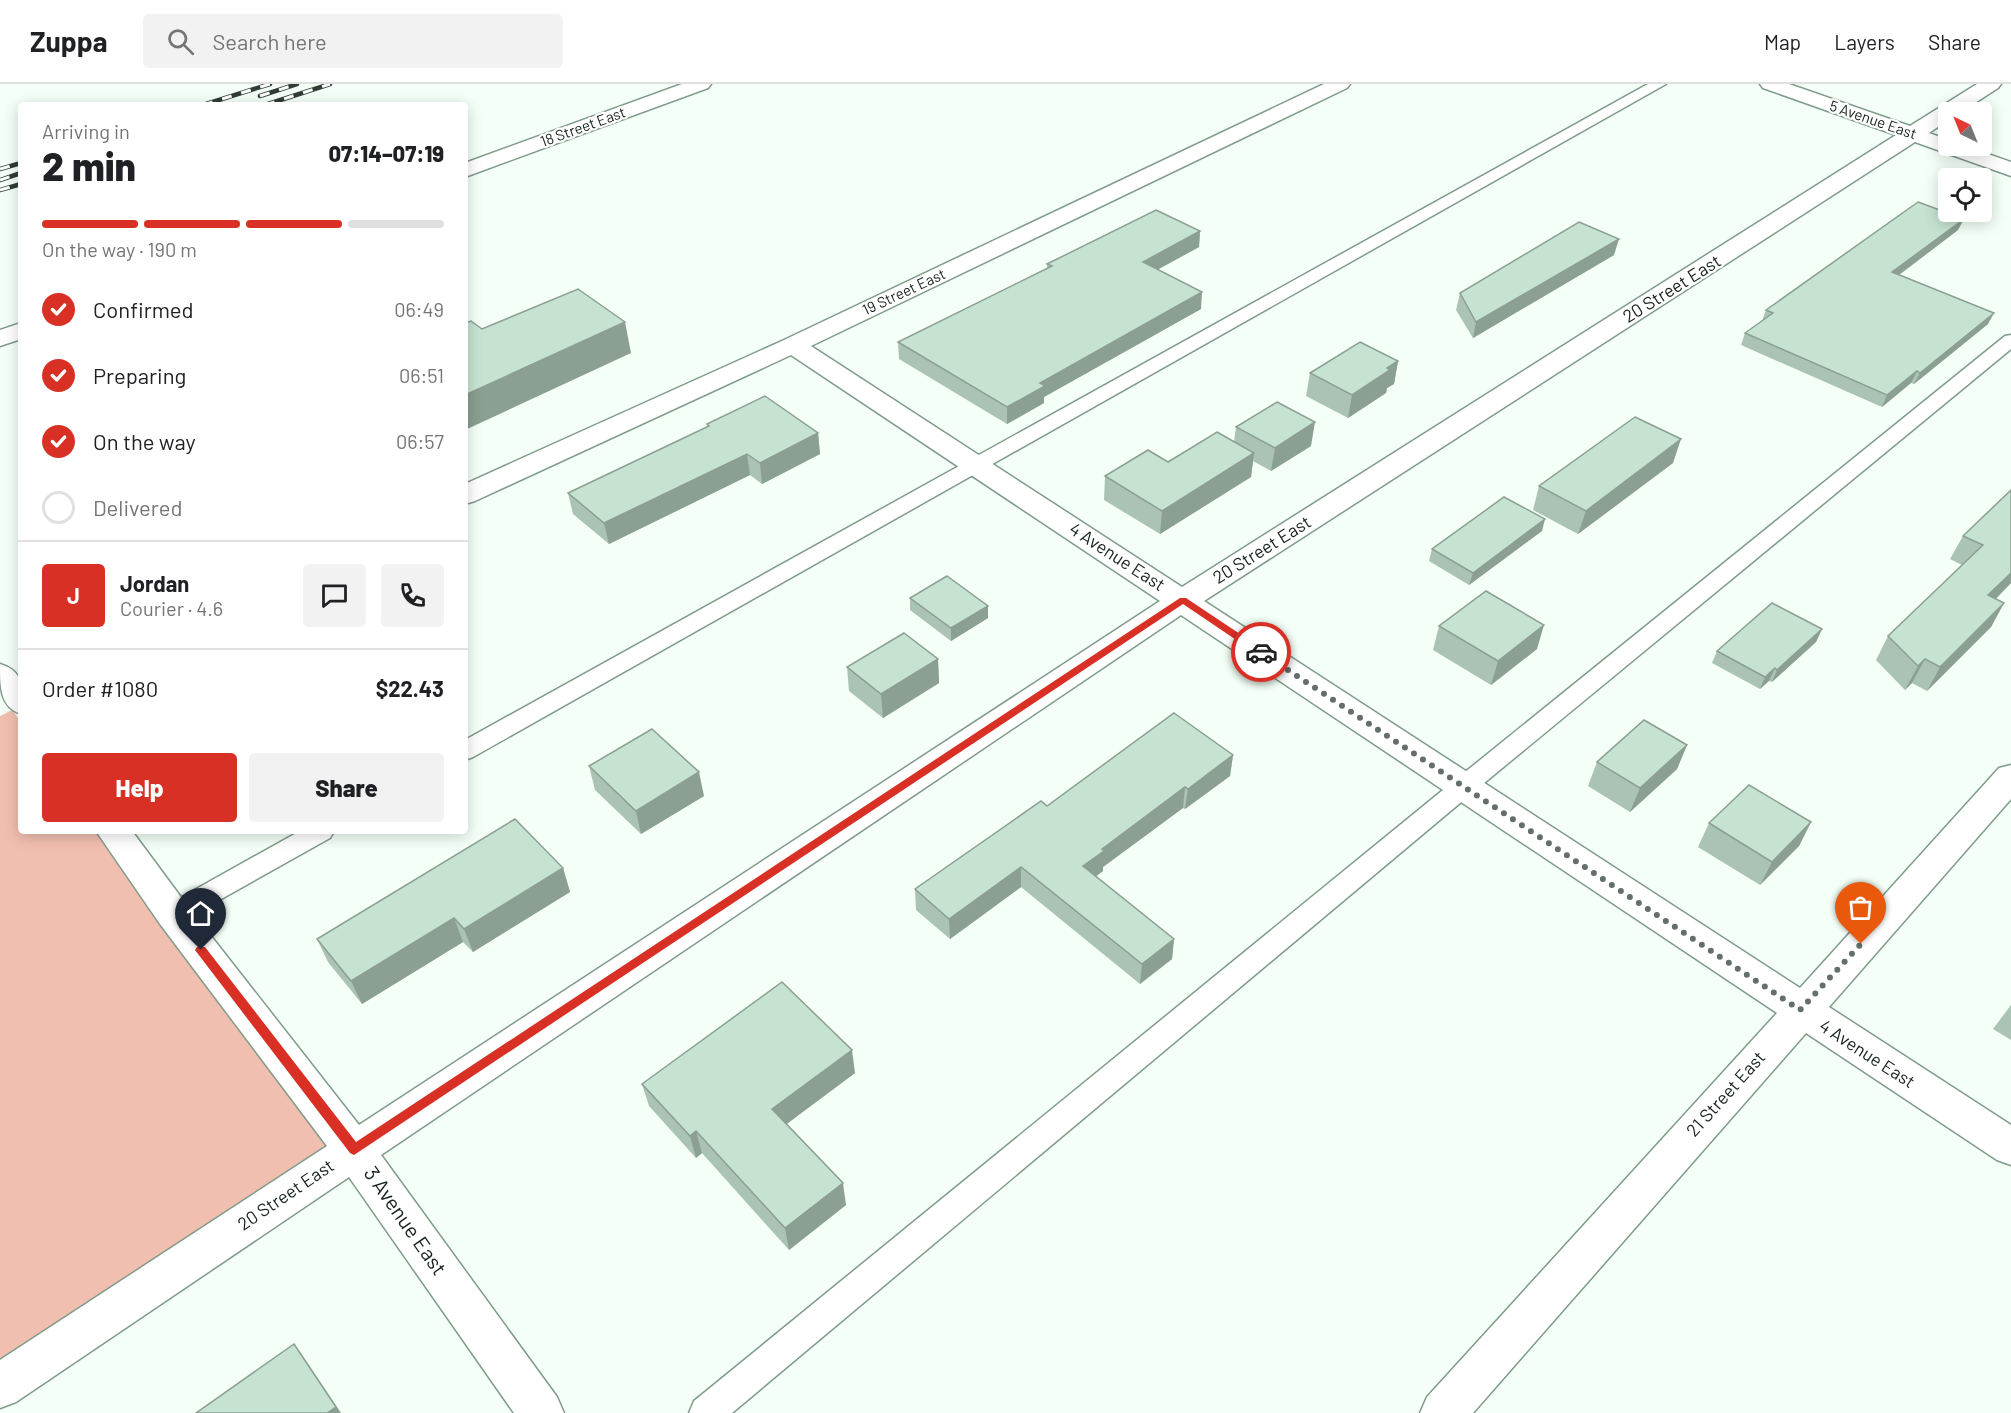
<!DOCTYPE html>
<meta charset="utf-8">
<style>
:root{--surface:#fff;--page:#f2f2f2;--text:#202124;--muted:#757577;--line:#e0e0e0;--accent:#d93025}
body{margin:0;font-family:Barlow,sans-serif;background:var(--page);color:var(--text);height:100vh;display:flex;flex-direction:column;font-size:22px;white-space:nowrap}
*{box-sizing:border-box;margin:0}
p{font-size:20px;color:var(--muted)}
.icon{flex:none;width:33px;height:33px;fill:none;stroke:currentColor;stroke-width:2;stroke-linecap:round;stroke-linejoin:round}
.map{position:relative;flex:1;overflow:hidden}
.side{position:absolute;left:18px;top:18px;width:450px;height:732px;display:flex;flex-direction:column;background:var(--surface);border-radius:6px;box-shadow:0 3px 15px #0003}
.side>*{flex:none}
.needle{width:39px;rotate:317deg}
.controls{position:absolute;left:1938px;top:18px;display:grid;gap:12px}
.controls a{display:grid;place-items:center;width:54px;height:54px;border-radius:6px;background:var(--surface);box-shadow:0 3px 15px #0003;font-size:30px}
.pin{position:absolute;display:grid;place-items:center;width:51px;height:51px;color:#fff;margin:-62px -26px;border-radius:50% 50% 50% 0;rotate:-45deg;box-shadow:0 0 6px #0007}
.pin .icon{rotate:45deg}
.courier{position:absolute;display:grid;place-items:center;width:60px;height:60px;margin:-30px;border:4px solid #d93025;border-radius:50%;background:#fff;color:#222;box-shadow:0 2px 8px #0007}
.head em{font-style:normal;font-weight:800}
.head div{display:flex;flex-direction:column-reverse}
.head{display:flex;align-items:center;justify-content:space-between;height:102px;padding:0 24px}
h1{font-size:39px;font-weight:800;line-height:45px}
.bar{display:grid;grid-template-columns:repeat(4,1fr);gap:9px 6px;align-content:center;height:72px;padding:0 24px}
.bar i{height:8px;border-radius:4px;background:var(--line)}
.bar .current{background:var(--accent)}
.bar p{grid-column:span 4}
.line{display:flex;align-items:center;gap:15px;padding:0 24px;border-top:2px solid var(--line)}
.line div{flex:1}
.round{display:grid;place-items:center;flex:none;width:63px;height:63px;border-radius:6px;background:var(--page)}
ol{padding:0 24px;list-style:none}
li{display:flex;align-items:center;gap:18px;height:66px}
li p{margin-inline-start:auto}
li .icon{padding:6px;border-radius:50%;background:var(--accent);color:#fff;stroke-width:4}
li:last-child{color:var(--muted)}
li i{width:33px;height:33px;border:3px solid var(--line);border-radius:50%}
.action{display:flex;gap:12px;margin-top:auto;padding:12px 24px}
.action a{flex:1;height:69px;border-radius:6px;background:var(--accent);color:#fff;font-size:24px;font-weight:800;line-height:69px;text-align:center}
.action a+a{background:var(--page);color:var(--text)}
header{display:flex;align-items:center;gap:36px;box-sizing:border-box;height:84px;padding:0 30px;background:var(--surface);border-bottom:2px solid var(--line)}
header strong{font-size:28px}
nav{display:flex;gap:33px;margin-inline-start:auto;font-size:21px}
.search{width:420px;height:54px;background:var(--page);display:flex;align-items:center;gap:15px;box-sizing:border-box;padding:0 21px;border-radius:6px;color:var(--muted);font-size:22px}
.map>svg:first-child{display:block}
.green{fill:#f1bfaf}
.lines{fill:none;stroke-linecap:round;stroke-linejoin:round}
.service-casing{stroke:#7f9b8a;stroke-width:3}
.minor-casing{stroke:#7f9b8a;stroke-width:3}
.service{fill:#fff;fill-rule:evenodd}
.minor{fill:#fff;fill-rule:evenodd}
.rail-casing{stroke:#303c35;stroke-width:4.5}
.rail{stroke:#fff;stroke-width:3;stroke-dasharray:10;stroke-linecap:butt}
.wall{fill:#aac3b4}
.shaded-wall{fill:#8b9f92}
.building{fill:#c6e3d1;stroke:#8b9f92;stroke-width:1.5}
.route{fill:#d93025}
.done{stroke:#636f68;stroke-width:6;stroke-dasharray:0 10.8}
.labels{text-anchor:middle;stroke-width:4.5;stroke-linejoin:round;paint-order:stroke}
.far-street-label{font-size:15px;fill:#16221b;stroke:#fff}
.street-label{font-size:18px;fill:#16221b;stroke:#fff}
.near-street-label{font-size:21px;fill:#16221b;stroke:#fff}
</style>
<header>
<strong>Zuppa</strong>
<div class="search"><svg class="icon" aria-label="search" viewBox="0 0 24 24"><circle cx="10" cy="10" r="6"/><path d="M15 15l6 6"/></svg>Search here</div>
<nav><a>Map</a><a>Layers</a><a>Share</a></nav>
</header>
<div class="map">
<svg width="2011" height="1329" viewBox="0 0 2011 1329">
<rect width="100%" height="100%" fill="#f3fff7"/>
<!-- green -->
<path class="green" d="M12,626L21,638V747H103L346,1072L0,1301V632Z"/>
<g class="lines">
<!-- service casing -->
<g class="service-casing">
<g id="service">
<path d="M1648,0H1666L473,673L465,676V656Z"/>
<path d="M2011,251V265L1472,709L732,1329H689L694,1317L1454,697L2005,252Z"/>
<path d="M300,747H334L330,754L182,837L173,840L164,837L160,830L164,823Z"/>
</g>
</g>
<!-- minor casing -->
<g class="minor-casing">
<g id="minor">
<path d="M682,0H711L708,4L465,93V79Z"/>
<path d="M1324,0H1350L1347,4L811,262L1182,503L1896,51L1763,4L1760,0H1789L1910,42L1977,0H2001L1998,4L1961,28H1948V36L1929,49L1948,56V62H1965L2011,78V92L1915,58L1204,517L1800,904L1999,684L2011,681V715L1829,923L2011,1041V1081L1997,1076L1806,949L1473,1329H1420L1427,1313L1777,929L1181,531L381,1071L557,1313L564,1329H514L349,1093L16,1318L0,1324V1276L327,1062L160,840L96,747H132L186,820L359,1041L1160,517L791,271L475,417L465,420V400L784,256Z"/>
<path d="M21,239V255L0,262V246Z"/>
<path d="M0,580C27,588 21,607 21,630C0,623 0,603 0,580Z"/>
</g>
</g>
<!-- service -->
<use href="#service" class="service"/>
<!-- minor -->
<use href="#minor" class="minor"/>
<!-- rail casing -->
<g class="rail-casing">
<g id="rail">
<path d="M260,12L297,0"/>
<path d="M203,21L270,0"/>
<path d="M265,21L330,0"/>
<path d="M0,85L21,79"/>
<path d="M0,96L21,89"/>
<path d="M0,106L21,100"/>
</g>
</g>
<!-- rail -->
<use href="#rail" class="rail"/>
</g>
<!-- wall -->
<g class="wall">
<path d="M1958,146L1899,191L1988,240L1914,300L1911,299L1882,323L1741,261L1745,249L1762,237L1766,226Z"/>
<path d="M1200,147L1199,163L1157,186L1201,225L1044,313V319L1007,340L899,275L898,258L1047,184V180Z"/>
<path d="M1614,171L1473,254L1456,226L1460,209Z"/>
<path d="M1398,277L1394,300L1387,304L1386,309L1348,334L1306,312L1310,289Z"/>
<path d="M707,340L818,349L820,370L762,400L750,391L609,460L573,430L568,409L707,343Z"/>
<path d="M1236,343L1311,362L1271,387L1253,377L1251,393L1160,450L1104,416L1105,392L1168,378L1234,358Z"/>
<path d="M1673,379L1578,450L1533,426L1539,402Z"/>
<path d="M2011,406V499L1996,515L2004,519L1991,543L1927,607L1912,599L1905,606L1876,576L1888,552L1962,481L1950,475L1963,452Z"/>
<path d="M1542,447L1469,501L1429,477L1432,465Z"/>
<path d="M910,514L988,534L951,557L910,526Z"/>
<path d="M1439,542L1537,565L1491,601L1433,566Z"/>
<path d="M1822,545L1816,558L1772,598L1769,597L1760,605L1712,579L1717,567Z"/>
<path d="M938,575L939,599L883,634L849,607L847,583Z"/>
<path d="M1687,661L1677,685L1630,728L1588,702L1597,678Z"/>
<path d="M1233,671L1230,692L1185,725L1183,724L1103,783V787L1096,792L1174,855L1172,875L1140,900L1021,803L950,855L916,826L915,805L1047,722Z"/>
<path d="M589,682L704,712L641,750L595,706Z"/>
<path d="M1811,738L1799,762L1760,801L1698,763L1709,739Z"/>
<path d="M563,784L570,808L473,868L463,858L362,920L328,878L317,855Z"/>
<path d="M2011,921V956L1993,945Z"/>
<path d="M855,989L786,1040L846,1121L789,1166L702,1069L696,1074L649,1022L642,1000Z"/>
</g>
<!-- shaded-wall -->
<g class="shaded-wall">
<path d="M1964,135L1958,146L1887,200L1892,188Z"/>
<path d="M1200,147L1199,163L1142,194L1143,178Z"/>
<path d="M1619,155L1614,171L1473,254L1476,238Z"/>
<path d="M1202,208L1201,225L1044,313V319L1007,340V323L1040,299Z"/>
<path d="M1994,229L1988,240L1914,300L1920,289Z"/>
<path d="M625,238L631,269L465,346V311Z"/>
<path d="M1398,277L1394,300L1387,304L1386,309L1348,334L1352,311L1387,284Z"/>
<path d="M1917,287L1911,299L1882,323L1887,311Z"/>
<path d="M1315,338L1311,362L1271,387L1275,364Z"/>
<path d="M818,349L820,370L762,400L760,379Z"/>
<path d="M1681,355L1673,379L1578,450L1586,427Z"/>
<path d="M1254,369L1251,393L1160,450L1162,427Z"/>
<path d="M747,370L750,391L609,460L604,439Z"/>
<path d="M1545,435L1542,447L1469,501L1473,489Z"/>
<path d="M2011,489V499L1975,535L1988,511Z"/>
<path d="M2004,519L1991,543L1927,607L1940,583Z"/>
<path d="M988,522V534L951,557V544Z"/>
<path d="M1544,541L1537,565L1491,601L1498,577Z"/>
<path d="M1822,545L1816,558L1772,598L1777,586Z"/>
<path d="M938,575L939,599L883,634L881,610Z"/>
<path d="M1925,575L1912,599L1905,606L1918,582Z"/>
<path d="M1775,584L1769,597L1760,605L1765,593Z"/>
<path d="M1687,661L1677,685L1630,728L1640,704Z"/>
<path d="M1233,671L1230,692L1185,725L1188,705Z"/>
<path d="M699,688L704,712L641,750L636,727Z"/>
<path d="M1185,703L1183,724L1103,783V787L1082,803L1083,782L1102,765Z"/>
<path d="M1811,738L1799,762L1760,801L1772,778Z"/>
<path d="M1021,783V803L950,855L949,835Z"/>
<path d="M563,784L570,808L473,868L464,845Z"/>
<path d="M454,834L463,858L362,920L351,897Z"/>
<path d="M1174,855L1172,875L1140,900L1142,880Z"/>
<path d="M852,966L855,989L776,1048L772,1025Z"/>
<path d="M696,1047L702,1069L696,1074L690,1052Z"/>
<path d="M843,1099L846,1121L789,1166L785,1144Z"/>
<path d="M294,1260L308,1280L341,1329H327Z"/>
</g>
<!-- building -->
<g class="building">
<path d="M1918,118L1964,135L1892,188L1994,229L1920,289L1917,287L1887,311L1745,249L1773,229L1766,226Z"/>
<path d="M1156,126L1200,147L1143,178L1202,208L1040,299L1045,302L1007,323L898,258L1052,182L1047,180Z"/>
<path d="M1579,138L1619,155L1476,238L1460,209Z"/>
<path d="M578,205L625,238L465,311V239L471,237L482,245Z"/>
<path d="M1360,258L1398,277L1387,284L1390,286L1352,311L1310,289Z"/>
<path d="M765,312L818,349L760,379L747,370L604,439L568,409L709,342L707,340Z"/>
<path d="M1277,318L1315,338L1275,364L1236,343Z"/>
<path d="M1635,333L1681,355L1586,427L1539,402Z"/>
<path d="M1217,348L1254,369L1162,427L1105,392L1148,366L1168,378Z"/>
<path d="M2011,406V489L1988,511L2004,519L1940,583L1925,575L1918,582L1888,552L1983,461L1963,452Z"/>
<path d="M1504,413L1545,435L1473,489L1432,465Z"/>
<path d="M947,492L988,522L951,544L910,514Z"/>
<path d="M1486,507L1544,541L1498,577L1439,542Z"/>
<path d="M1772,519L1822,545L1777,586L1775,584L1765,593L1717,567Z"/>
<path d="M904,549L938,575L881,610L847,583Z"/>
<path d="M1174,629L1233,671L1188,705L1185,703L1102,765L1104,767L1083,782L1174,855L1142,880L1021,783L949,835L915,805L1041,717L1047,722Z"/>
<path d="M1644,636L1687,661L1640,704L1597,678Z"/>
<path d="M652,645L699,688L636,727L589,682Z"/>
<path d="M1749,701L1811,738L1772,778L1709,739Z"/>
<path d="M515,735L563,784L464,845L454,834L351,897L317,855Z"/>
<path d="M782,898L852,966L772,1025L843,1099L785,1144L696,1047L690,1052L642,1000Z"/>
<path d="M294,1260L336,1323L327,1329H196Z"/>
</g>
<!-- route -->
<path class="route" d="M1180,514H1186L1264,566V570H1257L1183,520L354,1071L350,1069L195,866L197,863H205L356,1058Z"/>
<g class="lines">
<!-- done -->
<path class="done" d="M1261,568L1800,926L1861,860"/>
</g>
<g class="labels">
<!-- far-street labels -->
<g class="far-street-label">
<text transform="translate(1873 36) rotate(19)" y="5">5 Avenue East</text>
<text transform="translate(583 43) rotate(-20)" y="5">18 Street East</text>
<text transform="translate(904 208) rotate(-25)" y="5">19 Street East</text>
</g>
<!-- street labels -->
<g class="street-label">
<text transform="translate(1672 205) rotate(-32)" y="6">20 Street East</text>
<text transform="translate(1262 466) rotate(-32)" y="6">20 Street East</text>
<text transform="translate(1117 473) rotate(33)" y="6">4 Avenue East</text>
<text transform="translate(1867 970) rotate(33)" y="6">4 Avenue East</text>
<text transform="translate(1726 1010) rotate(-48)" y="6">21 Street East</text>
<text transform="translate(286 1111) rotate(-34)" y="6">20 Street East</text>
</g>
<!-- near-street labels -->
<g class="near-street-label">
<text transform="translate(405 1137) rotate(55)" y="7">3 Avenue East</text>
</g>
</g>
</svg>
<div class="controls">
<a><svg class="needle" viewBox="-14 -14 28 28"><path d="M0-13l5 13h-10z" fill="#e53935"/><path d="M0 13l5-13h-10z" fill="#757577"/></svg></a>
<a><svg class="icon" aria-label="locate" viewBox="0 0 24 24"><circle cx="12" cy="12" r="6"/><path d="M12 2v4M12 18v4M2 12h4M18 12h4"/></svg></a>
</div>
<div class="pin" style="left:1861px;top:860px;background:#ea580c"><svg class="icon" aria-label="bag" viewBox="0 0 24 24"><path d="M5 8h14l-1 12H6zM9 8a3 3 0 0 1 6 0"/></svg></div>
<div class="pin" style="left:201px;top:866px;background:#1f2937"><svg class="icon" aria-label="home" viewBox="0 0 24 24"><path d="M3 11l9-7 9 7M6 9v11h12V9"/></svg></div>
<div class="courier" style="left:1261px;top:568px"><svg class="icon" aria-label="car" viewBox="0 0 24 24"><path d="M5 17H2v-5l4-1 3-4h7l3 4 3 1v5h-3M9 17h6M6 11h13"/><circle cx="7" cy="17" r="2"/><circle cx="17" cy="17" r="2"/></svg></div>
<section class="side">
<div class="head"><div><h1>2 min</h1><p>Arriving in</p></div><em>07:14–07:19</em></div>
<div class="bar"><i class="current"></i><i class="current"></i><i class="current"></i><i></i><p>On the way · 190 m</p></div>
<ol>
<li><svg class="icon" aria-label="check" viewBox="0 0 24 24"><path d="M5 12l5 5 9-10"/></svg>Confirmed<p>06:49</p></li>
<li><svg class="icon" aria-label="check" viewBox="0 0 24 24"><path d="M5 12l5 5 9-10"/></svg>Preparing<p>06:51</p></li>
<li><svg class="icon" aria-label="check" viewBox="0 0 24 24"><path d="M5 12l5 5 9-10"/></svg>On the way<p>06:57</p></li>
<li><i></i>Delivered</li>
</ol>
<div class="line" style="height:108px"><b class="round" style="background:var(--accent);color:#fff">J</b><div><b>Jordan</b><p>Courier · 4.6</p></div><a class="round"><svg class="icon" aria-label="chat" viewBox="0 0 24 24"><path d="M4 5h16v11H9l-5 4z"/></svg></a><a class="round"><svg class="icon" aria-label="phone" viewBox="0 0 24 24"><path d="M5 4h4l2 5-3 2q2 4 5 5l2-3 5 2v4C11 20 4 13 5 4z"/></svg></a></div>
<div class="line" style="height:78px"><div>Order #1080</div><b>$22.43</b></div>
<div class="action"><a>Help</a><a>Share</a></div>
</section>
</div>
